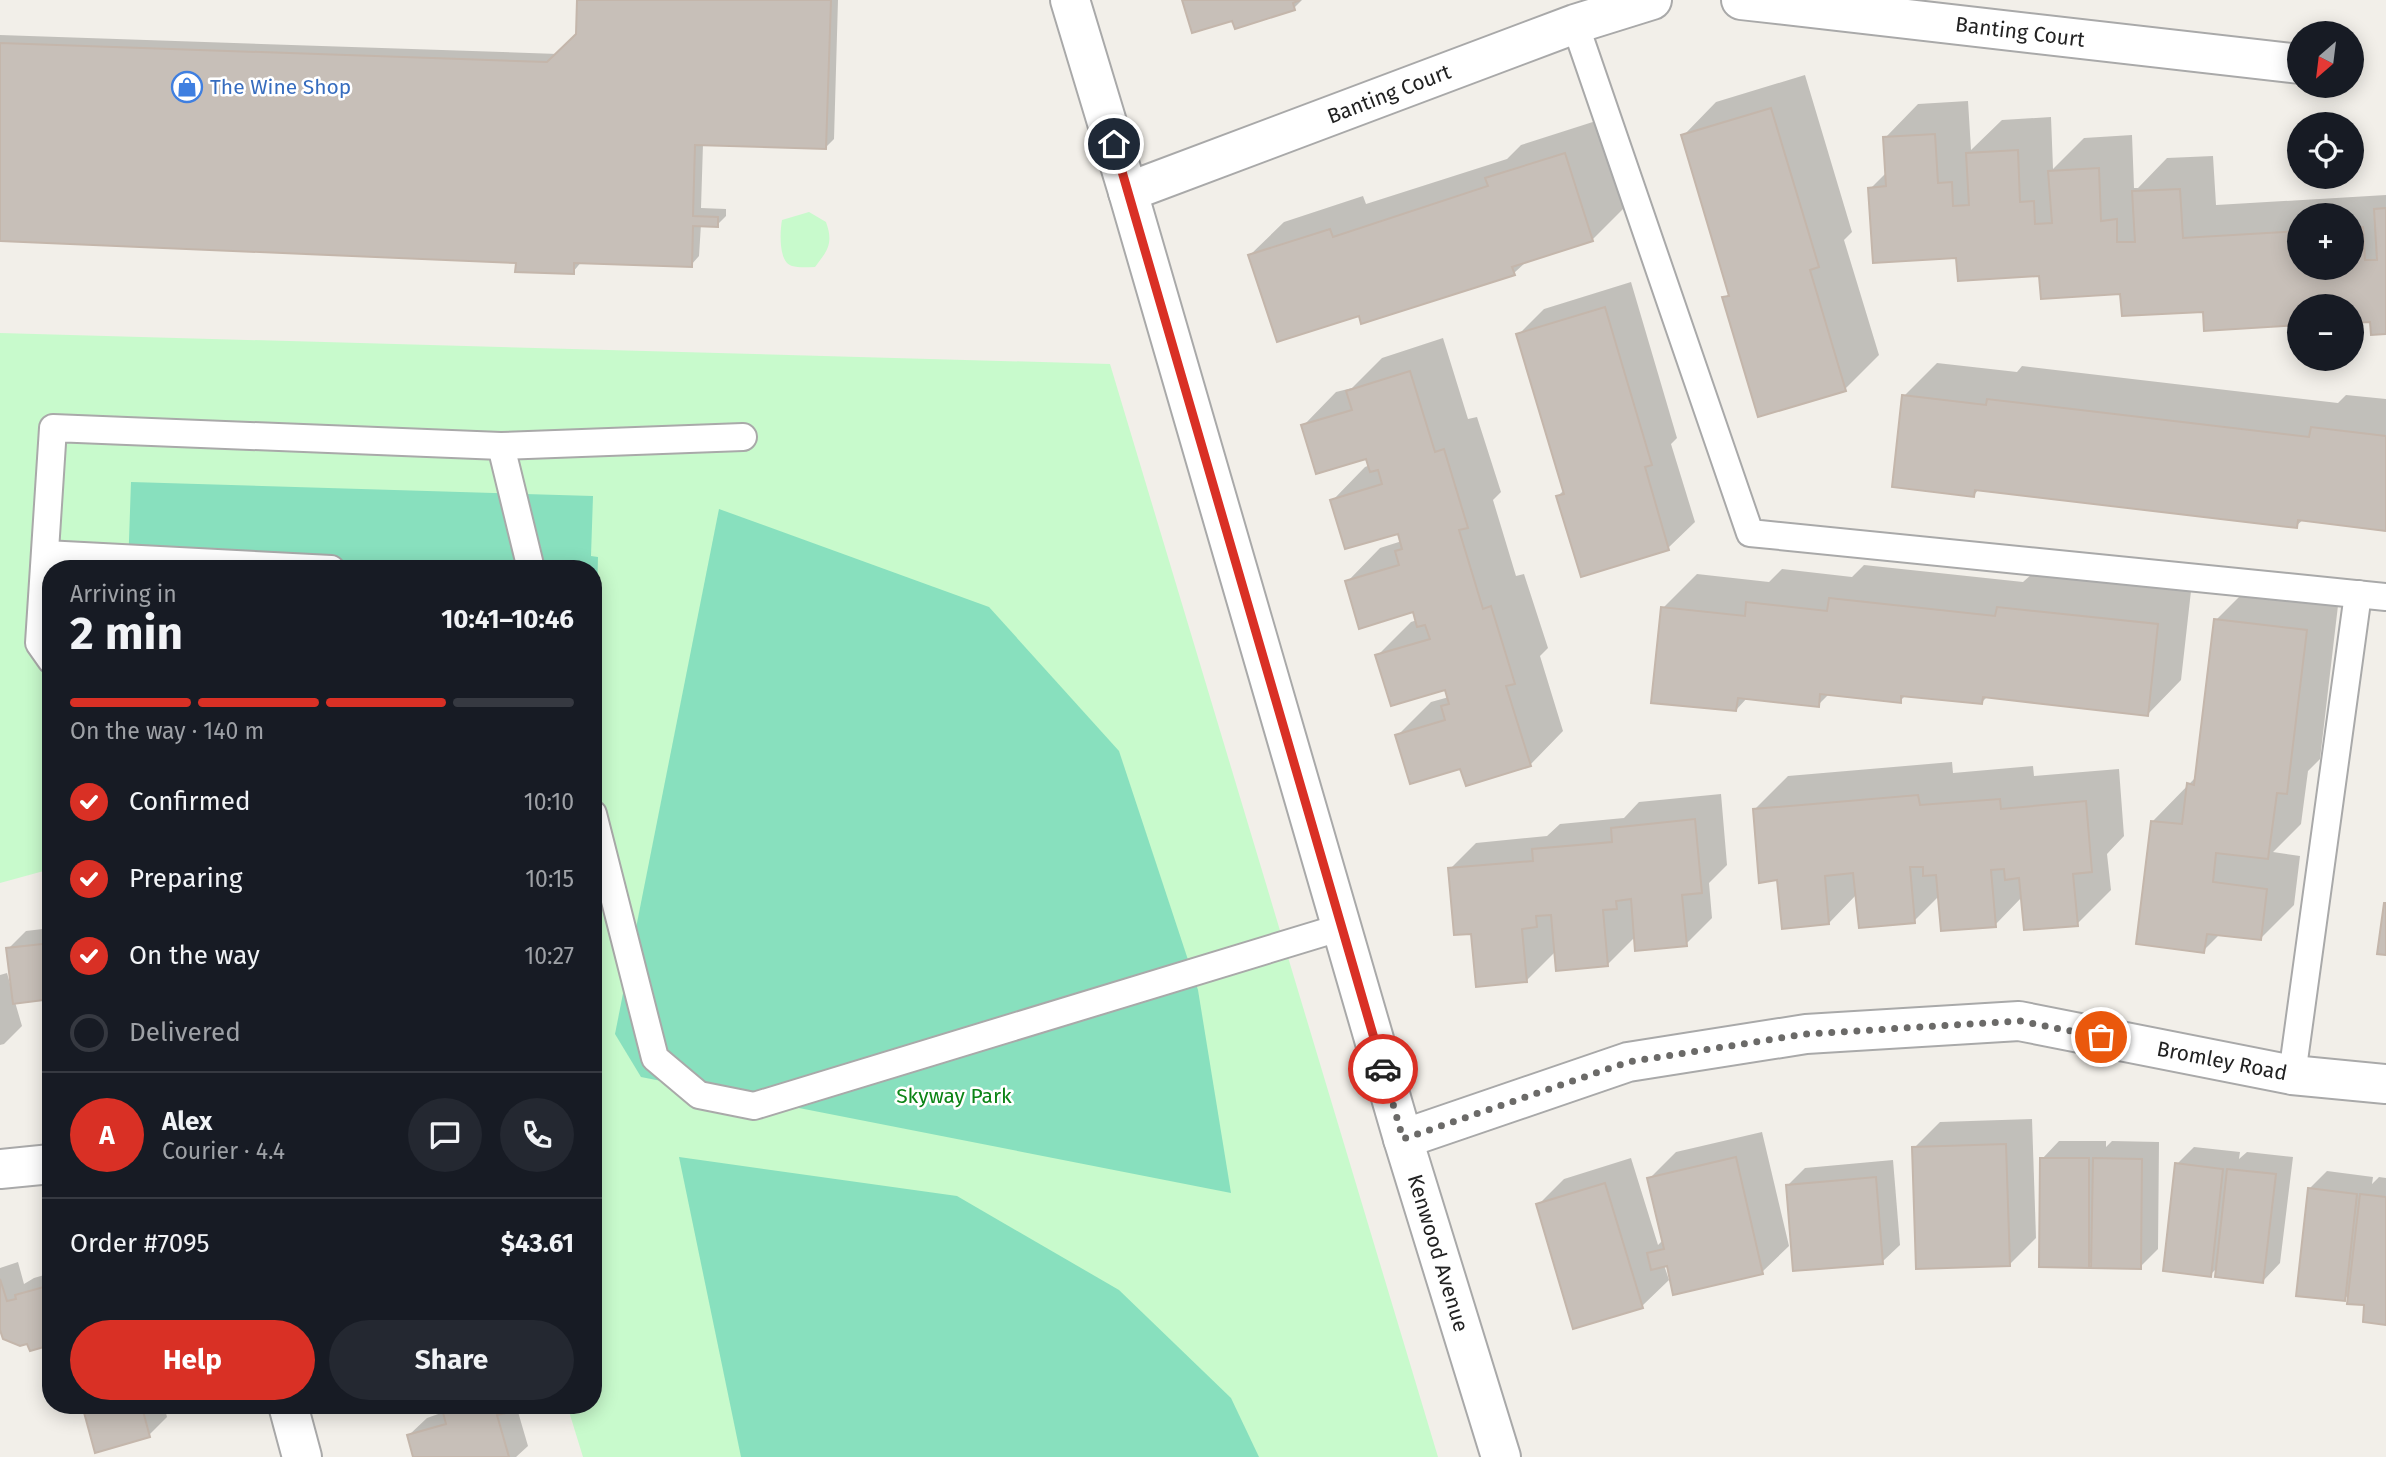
<!DOCTYPE html>
<meta charset="utf-8">
<style>
:root{--surface:#171b24;--page:#242831;--text:#f1f3f6;--muted:#9ea1a6;--line:#363941;--accent:#d93025}
body{margin:0;font-family:"Fira Sans",sans-serif;background:var(--page);color:var(--text);height:100vh;display:flex;flex-direction:column;font-size:26px;white-space:nowrap}
*{box-sizing:border-box;margin:0}
p{font-size:23px;color:var(--muted)}
.icon{flex:none;width:38px;height:38px;fill:none;stroke:currentColor;stroke-width:2;stroke-linecap:round;stroke-linejoin:round}
.map{position:relative;flex:1;overflow:hidden}
.sheet{position:absolute;left:42px;top:560px;width:560px;height:854px;display:flex;flex-direction:column;background:var(--surface);border-radius:28px;box-shadow:0 4px 18px #0003}
.sheet>*{flex:none}
.needle{width:46px;rotate:208deg}
.buttons{position:absolute;left:2287px;top:21px;display:grid;gap:14px}
.buttons a{display:grid;place-items:center;width:77px;height:77px;border-radius:50%;background:var(--surface);box-shadow:0 4px 18px #0003;font-size:35px}
.pin{position:absolute;display:grid;place-items:center;width:60px;height:60px;color:#fff;margin:-30px;border:4px solid #fff;border-radius:50%;box-shadow:0 2px 7px #0007}
.courier{position:absolute;display:grid;place-items:center;width:70px;height:70px;margin:-35px;border:5px solid #d93025;border-radius:50%;background:#fff;color:#222;box-shadow:0 2px 9px #0007}
.summary em{font-style:normal;font-weight:700}
.summary div{display:flex;flex-direction:column-reverse}
.summary{display:flex;align-items:center;justify-content:space-between;height:119px;padding:0 28px}
h1{font-size:46px;font-weight:700;line-height:52px}
.bar{display:grid;grid-template-columns:repeat(4,1fr);gap:10px 7px;align-content:center;height:84px;padding:0 28px}
.bar i{height:9px;border-radius:5px;background:var(--line)}
.bar .selected{background:var(--accent)}
.bar p{grid-column:span 4}
.line{display:flex;align-items:center;gap:18px;padding:0 28px;border-top:2px solid var(--line)}
.line div{flex:1}
.round{display:grid;place-items:center;flex:none;width:74px;height:74px;border-radius:37px;background:var(--page)}
ol{padding:0 28px;list-style:none}
li{display:flex;align-items:center;gap:21px;height:77px}
li p{margin-inline-start:auto}
li .icon{padding:7px;border-radius:50%;background:var(--accent);color:#fff;stroke-width:4}
li:last-child{color:var(--muted)}
li i{width:38px;height:38px;border:4px solid var(--line);border-radius:50%}
.cta{display:flex;gap:14px;margin-top:auto;padding:14px 28px}
.cta a{flex:1;height:80px;border-radius:42px;background:var(--accent);color:#fff;font-size:28px;font-weight:700;line-height:80px;text-align:center}
.cta a+a{background:var(--page);color:var(--text)}
.map>svg:first-child{display:block}
.park{fill:#c8facc}
.pitch{fill:#88e0be}
.shadow{fill:#0003;fill-rule:evenodd}
.building{fill:#c7bfb8;stroke:#c4b6ab;stroke-width:2}
.lines{fill:none;stroke-linecap:round;stroke-linejoin:round}
.lane-casing{stroke:#a9a9a9;stroke-width:30}
.street-casing{stroke:#a9a9a9;stroke-width:42}
.lane{stroke:#fff;stroke-width:26}
.street{stroke:#fff;stroke-width:38}
.done{stroke:#6b6a68;stroke-width:7;stroke-dasharray:0 12.6}
.route{stroke:#d93025;stroke-width:9}
.labels{text-anchor:middle;stroke-width:5;stroke-linejoin:round;paint-order:stroke}
.street-label{font-size:21px;fill:#222;stroke:#fff}
.shop-label{font-size:21px;fill:#366cbe;stroke:#fff;text-anchor:start}
.park-label{font-size:21px;fill:#0c8416;stroke:#fff}
</style>
<div class="map">
<svg width="2386" height="1457" viewBox="0 0 2386 1457">
<rect width="100%" height="100%" fill="#f2efe9"/>
<!-- park -->
<g class="park">
<path d="M809,212L826,222C834,244 827,251 815,267C808,267 799,268 792,266C778,262 780,231 782,220Z"/>
<path d="M0,333L1110,364L1438,1457H583L567,1405H593V569H51V869L0,883Z"/>
</g>
<!-- pitch -->
<g class="pitch">
<path d="M131,482L593,496L591,556L598,557L596,631H593V569H128Z"/>
<path d="M719,509L989,607L1119,751L1198,990L1231,1193L641,1077L615,1034Z"/>
<path d="M679,1157L957,1196L1119,1290L1231,1398L1259,1457H741Z"/>
</g>
<!-- shadow -->
<g class="shadow">
<path d="M579,0H838L834,139L825,148L703,144L701,208L726,209V216L717,225L701,224L699,256L691,265L582,261L573,272L518,261L0,239V35L558,54L577,34Z"/>
<path d="M1184,0H1302L1294,8L1233,18Z"/>
<path d="M1805,75L1852,232L1844,240L1879,355L1845,389L1724,298L1730,293L1683,136L1716,102Z"/>
<path d="M1968,101L1971,150L2002,120L2051,117L2053,169L2084,138L2132,135L2134,188H2138L2167,158L2213,156L2216,205L2386,195V333L2372,320L2352,321V306L2205,310L1958,256L1870,189L1887,172L1885,138L1918,104ZM2300,215H2352V268H2300Z"/>
<path d="M1599,120L1626,206L1592,240L1527,261L1514,273L1360,313L1250,255L1284,222L1363,196L1366,204L1507,159L1521,145Z"/>
<path d="M1631,282L1677,438L1671,444L1695,522L1668,548L1558,496L1564,490L1518,335L1544,309Z"/>
<path d="M1443,338L1468,419L1477,417L1501,492L1493,500L1516,576L1524,574L1548,648L1540,656L1563,731L1530,765L1461,767L1397,736L1431,702L1449,697L1446,688L1377,656L1411,622L1417,620L1414,610L1347,582L1380,548L1402,541L1399,532L1332,501L1365,467L1370,465L1368,456L1303,426L1336,392L1352,388L1382,358Z"/>
<path d="M1937,363L2017,372L2022,366L2338,403L2346,395L2386,399V529L2304,519L2296,526L1979,489L1974,495L1904,396Z"/>
<path d="M1864,565L2023,582L2032,574L2191,591L2181,680L2148,714L1988,696L1981,703L1906,695L1900,701L1829,694L1818,705L1748,697L1736,710L1663,608L1697,574L1769,582L1782,569L1852,577Z"/>
<path d="M2250,586L2339,597L2320,759L2308,771L2301,824L2273,852L2300,856L2294,905L2261,938L2220,934L2203,951L2153,821L2197,776L2216,620Z"/>
<path d="M1952,762L1953,773L2033,766L2034,776L2119,769L2124,836L2107,854L2111,890L2077,924L2022,897L1995,925L1940,895L1914,921L1857,894L1829,923L1778,879L1754,810L1788,776Z"/>
<path d="M1721,794L1727,865L1709,883L1712,918L1686,944L1636,936L1608,964L1556,951L1527,980L1472,932L1450,869L1476,843L1547,836L1560,824L1624,818L1639,802Z"/>
<path d="M51,928V997L15,1002L22,1026L4,1044L0,1045V975L7,973L11,987L13,986L8,949L26,931Z"/>
<path d="M2032,1119L2036,1238L2010,1264L1914,1148L1940,1122Z"/>
<path d="M1762,1132L1789,1246L1762,1272L1664,1265L1669,1280L1642,1306L1574,1327L1538,1205L1564,1179L1631,1158L1658,1245L1664,1239L1649,1179L1676,1152Z"/>
<path d="M2059,1141H2106V1147L2112,1141L2159,1142L2158,1249L2140,1267L2093,1260L2088,1266L2042,1159Z"/>
<path d="M2194,1147L2240,1152L2239,1159L2247,1152L2293,1157L2280,1263L2263,1281L2218,1267L2210,1275L2177,1164Z"/>
<path d="M1893,1160L1900,1245L1882,1262L1788,1185L1805,1168Z"/>
<path d="M2327,1171L2373,1177L2372,1184L2379,1177L2386,1178V1323L2366,1304L2350,1293L2344,1300L2309,1189Z"/>
<path d="M18,1262L24,1284L34,1278L51,1273V1343L28,1341L0,1328V1268Z"/>
<path d="M83,1405H164L167,1417L149,1435Z"/>
<path d="M442,1405H516L528,1446L516,1457H415L409,1435L427,1418L444,1412Z"/>
</g>
<!-- building -->
<g class="building">
<path d="M577,0H831L826,149L695,145L693,216L718,217V227L693,226L692,267L574,263V274L515,272L516,263L0,241V43L547,62L576,34Z"/>
<path d="M1182,0H1300L1293,3L1295,10L1235,29L1232,21L1192,33Z"/>
<path d="M1771,108L1819,267L1810,270L1846,391L1758,417L1722,297L1729,296L1681,135Z"/>
<path d="M1935,134L1938,183L1952,182L1953,206L1969,205L1966,153L2018,150L2020,202L2034,201L2035,224L2052,223L2048,171L2099,168L2101,221L2117,219V242H2135L2132,191L2180,189L2183,238L2300,231V268H2352V228L2363,227L2365,260H2377L2374,209L2386,208V334L2371,335L2370,322L2352,323V306H2300V325L2204,331L2203,312L2122,316L2120,294L2041,299L2039,276L1958,281L1956,258L1873,263L1868,188L1886,186L1883,137Z"/>
<path d="M1565,153L1593,241L1512,267L1515,275L1361,324L1359,316L1277,342L1248,255L1330,229L1333,237L1488,186L1485,178Z"/>
<path d="M1605,307L1652,465L1645,467L1669,550L1581,577L1556,496L1564,494L1516,334Z"/>
<path d="M1410,371L1435,452L1444,449L1468,528L1459,530L1483,609L1491,606L1515,684L1506,686L1531,766L1466,786L1460,769L1410,784L1395,735L1445,720L1441,706L1449,704L1445,690L1391,706L1375,655L1430,639L1425,625L1417,627L1413,612L1359,629L1345,581L1399,565L1395,551L1402,549L1398,534L1345,549L1330,500L1382,484L1378,470L1370,472L1366,459L1316,474L1301,425L1352,410L1346,391Z"/>
<path d="M1902,395L1986,405L1987,399L2309,437L2311,427L2386,436V531L2298,520L2297,528L1975,490L1974,497L1892,487Z"/>
<path d="M1829,598L1995,616L1997,607L2158,624L2148,716L1983,697L1982,704L1901,696V703L1820,694L1819,707L1738,698L1736,711L1651,703L1661,607L1745,616L1746,602L1827,611Z"/>
<path d="M2214,619L2307,630L2287,794L2277,793L2268,859L2216,853L2213,882L2267,889L2261,940L2207,934L2204,953L2136,944L2151,821L2182,824L2187,783L2194,785Z"/>
<path d="M1918,795L1920,805L2000,799L2001,809L2086,801L2092,872L2073,874L2078,926L2024,930L2019,878L2005,880L2004,869L1991,870L1996,927L1941,931L1936,875L1923,876V867H1910L1915,923L1859,928L1853,873L1825,876L1829,924L1782,929L1777,880L1759,883L1753,809Z"/>
<path d="M1695,819L1702,893L1682,895L1687,946L1635,951L1631,899L1616,901L1617,909L1603,910L1608,966L1556,971L1551,915L1536,916L1537,927L1522,929L1527,982L1476,987L1471,934L1454,935L1448,868L1533,861L1532,849L1612,842L1611,828Z"/>
<path d="M2384,903H2386V955L2377,954Z"/>
<path d="M51,943V999L13,1004L6,948Z"/>
<path d="M2006,1144L2010,1266L1916,1269L1912,1147Z"/>
<path d="M1736,1157L1763,1274L1673,1295L1667,1266L1651,1270L1647,1253L1664,1249L1647,1178Z"/>
<path d="M2040,1158H2089V1268L2039,1267Z"/>
<path d="M2093,1158L2142,1159L2141,1269L2091,1268Z"/>
<path d="M2175,1163L2223,1169L2211,1277L2163,1271Z"/>
<path d="M2227,1169L2276,1174L2263,1283L2215,1277Z"/>
<path d="M1876,1177L1883,1264L1793,1271L1786,1185Z"/>
<path d="M1605,1183L1643,1308L1573,1329L1536,1204Z"/>
<path d="M2308,1188L2357,1194L2345,1301L2296,1296Z"/>
<path d="M2360,1194L2386,1197V1325L2363,1322L2364,1305L2347,1304Z"/>
<path d="M0,1279L7,1301L16,1299L15,1295L51,1285V1345L30,1351L27,1344L20,1346L3,1339L0,1330Z"/>
<path d="M82,1405H149L150,1409L143,1411L150,1437L95,1453Z"/>
<path d="M441,1405H504L506,1413L497,1415L509,1457H413L407,1435L446,1424Z"/>
</g>
<g class="lines">
<!-- lane casing -->
<g class="lane-casing">
<g id="lane">
<path d="M1575,24L1750,533L2386,597"/>
<path d="M501,446L531,569"/>
<path d="M45,554L331,569"/>
<path d="M51,660L39,643L53,428L501,446L743,437"/>
<path d="M593,814L655,1058L699,1095L754,1106L1342,927"/>
<path d="M2292,1075L2358,594"/>
</g>
</g>
<!-- street casing -->
<g class="street-casing">
<g id="street">
<path d="M1070,0L1128,192L1403,1139L1501,1457"/>
<path d="M1741,0L2300,64"/>
<path d="M1128,192L1575,24L1652,0"/>
<path d="M1403,1139L1628,1062L1806,1034L2019,1021L2292,1075L2386,1084"/>
<path d="M0,1169L51,1164"/>
<path d="M288,1405L302,1457"/>
</g>
</g>
<!-- lane -->
<use href="#lane" class="lane"/>
<!-- street -->
<use href="#street" class="street"/>
</g>
<g class="lines">
<!-- done -->
<path class="done" d="M1383,1069L1403,1139L1628,1062L1806,1034L2020,1021L2101,1037"/>
<!-- route -->
<path class="route" d="M1114,144L1383,1069"/>
</g>
<!-- icons -->
<defs>
<g id="shop-ring" transform="scale(1.575)"><circle r="9.5" fill="#fff" stroke="#3f7fe0" stroke-width="1.5"/><path d="M-5-2.5h2.3a2.7 3.5 0 0 1 5.4 0H5L5.5 6h-11ZM-1.5-2.5h3a1.5 2.3 0 0 0-3 0Z" fill="#3f7fe0"/></g>
</defs>
<g fill-rule="evenodd">
<use href="#shop-ring" x="187" y="87"/>
</g>
<g class="labels">
<!-- street labels -->
<g class="street-label">
<text transform="translate(2020 32) rotate(7)" y="7">Banting Court</text>
<text transform="translate(1389 94) rotate(-21)" y="7">Banting Court</text>
<text transform="translate(2222 1061) rotate(11)" y="7">Bromley Road</text>
<text transform="translate(1438 1253) rotate(73)" y="7">Kenwood Avenue</text>
</g>
<!-- shop labels -->
<g class="shop-label">
<text x="210" y="94">The Wine Shop</text>
</g>
<!-- park labels -->
<g class="park-label">
<text x="954" y="1103">Skyway Park</text>
</g>
</g>
</svg>
<div class="buttons">
<a><svg class="needle" viewBox="-14 -14 28 28"><path d="M0-13l5 13h-10z" fill="#e53935"/><path d="M0 13l5-13h-10z" fill="#9ea1a6"/></svg></a>
<a><svg class="icon" aria-label="locate" viewBox="0 0 24 24"><circle cx="12" cy="12" r="6"/><path d="M12 2v4M12 18v4M2 12h4M18 12h4"/></svg></a>
<a>+</a>
<a>−</a>
</div>
<div class="pin" style="left:2101px;top:1037px;background:#ea580c"><svg class="icon" aria-label="bag" viewBox="0 0 24 24"><path d="M5 8h14l-1 12H6zM9 8a3 3 0 0 1 6 0"/></svg></div>
<div class="pin" style="left:1114px;top:144px;background:#1f2937"><svg class="icon" aria-label="home" viewBox="0 0 24 24"><path d="M3 11l9-7 9 7M6 9v11h12V9"/></svg></div>
<div class="courier" style="left:1383px;top:1069px"><svg class="icon" aria-label="car" viewBox="0 0 24 24"><path d="M5 17H2v-5l4-1 3-4h7l3 4 3 1v5h-3M9 17h6M6 11h13"/><circle cx="7" cy="17" r="2"/><circle cx="17" cy="17" r="2"/></svg></div>
<section class="sheet">
<div class="summary"><div><h1>2 min</h1><p>Arriving in</p></div><em>10:41–10:46</em></div>
<div class="bar"><i class="selected"></i><i class="selected"></i><i class="selected"></i><i></i><p>On the way · 140 m</p></div>
<ol>
<li><svg class="icon" aria-label="check" viewBox="0 0 24 24"><path d="M5 12l5 5 9-10"/></svg>Confirmed<p>10:10</p></li>
<li><svg class="icon" aria-label="check" viewBox="0 0 24 24"><path d="M5 12l5 5 9-10"/></svg>Preparing<p>10:15</p></li>
<li><svg class="icon" aria-label="check" viewBox="0 0 24 24"><path d="M5 12l5 5 9-10"/></svg>On the way<p>10:27</p></li>
<li><i></i>Delivered</li>
</ol>
<div class="line" style="height:126px"><b class="round" style="background:var(--accent);color:#fff">A</b><div><b>Alex</b><p>Courier · 4.4</p></div><a class="round"><svg class="icon" aria-label="chat" viewBox="0 0 24 24"><path d="M4 5h16v11H9l-5 4z"/></svg></a><a class="round"><svg class="icon" aria-label="phone" viewBox="0 0 24 24"><path d="M5 4h4l2 5-3 2q2 4 5 5l2-3 5 2v4C11 20 4 13 5 4z"/></svg></a></div>
<div class="line" style="height:91px"><div>Order #7095</div><b>$43.61</b></div>
<div class="cta"><a>Help</a><a>Share</a></div>
</section>
</div>
